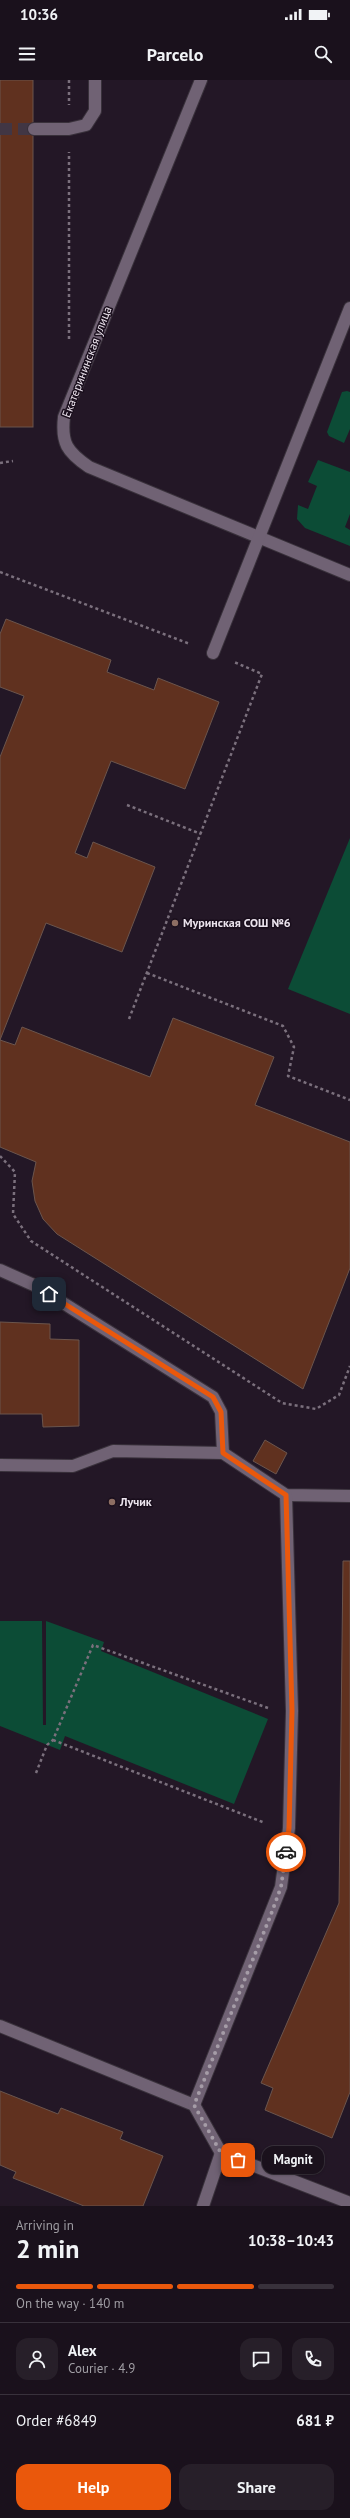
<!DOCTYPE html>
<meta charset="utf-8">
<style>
:root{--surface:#1a111c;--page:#271f29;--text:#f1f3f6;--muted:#9f9da3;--line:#38313b;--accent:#ea580c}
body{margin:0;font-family:"PT Sans",sans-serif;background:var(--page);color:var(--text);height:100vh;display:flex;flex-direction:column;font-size:15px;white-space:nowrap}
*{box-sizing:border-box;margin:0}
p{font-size:13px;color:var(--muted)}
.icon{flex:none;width:22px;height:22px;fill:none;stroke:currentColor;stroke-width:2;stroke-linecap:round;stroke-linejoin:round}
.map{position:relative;height:2126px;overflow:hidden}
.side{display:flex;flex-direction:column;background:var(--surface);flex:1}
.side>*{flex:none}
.pin{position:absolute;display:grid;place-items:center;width:34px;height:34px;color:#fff;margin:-17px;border-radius:8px;box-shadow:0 2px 6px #0006}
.courier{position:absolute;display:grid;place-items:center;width:40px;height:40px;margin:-20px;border:3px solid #ea580c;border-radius:50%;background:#fff;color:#222;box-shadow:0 1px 5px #0007}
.bubble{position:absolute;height:28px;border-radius:12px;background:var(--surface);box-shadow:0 1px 3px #0004,0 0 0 1px var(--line);font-size:13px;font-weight:700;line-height:28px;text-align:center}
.summary em{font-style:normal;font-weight:700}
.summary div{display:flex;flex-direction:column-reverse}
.summary{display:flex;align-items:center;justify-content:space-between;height:68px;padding:0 16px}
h1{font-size:26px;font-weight:700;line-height:30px}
.bar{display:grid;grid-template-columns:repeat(4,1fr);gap:6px 4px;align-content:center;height:48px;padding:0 16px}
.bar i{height:5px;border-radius:3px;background:var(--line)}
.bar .current{background:var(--accent)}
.bar p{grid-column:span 4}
.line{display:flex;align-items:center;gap:10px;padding:0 16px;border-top:1px solid var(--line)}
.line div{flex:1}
.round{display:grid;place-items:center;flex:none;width:42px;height:42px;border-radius:12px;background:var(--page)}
.primary-button{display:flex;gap:8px;margin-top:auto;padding:8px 16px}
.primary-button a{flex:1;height:46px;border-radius:12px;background:var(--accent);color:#fff;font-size:16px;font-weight:700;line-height:46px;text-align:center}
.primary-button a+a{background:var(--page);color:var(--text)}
.status{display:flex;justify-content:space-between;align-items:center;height:28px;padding:0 20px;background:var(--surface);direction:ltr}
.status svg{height:11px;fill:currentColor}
header{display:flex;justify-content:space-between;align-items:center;height:52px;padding:0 16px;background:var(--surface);font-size:18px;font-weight:700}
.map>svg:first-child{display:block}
.green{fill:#0c4c36}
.building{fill:#60311f;stroke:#6b554d}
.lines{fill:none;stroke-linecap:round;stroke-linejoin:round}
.minor-tunnel{stroke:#413644;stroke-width:12;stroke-dasharray:12 6;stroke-linecap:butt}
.minor-casing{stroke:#39313b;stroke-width:14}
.path{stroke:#7b707d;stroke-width:2.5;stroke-dasharray:3 3;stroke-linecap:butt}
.minor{stroke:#706274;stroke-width:12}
.done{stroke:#a59ca7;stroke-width:4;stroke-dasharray:0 7.2}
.route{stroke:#ea580c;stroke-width:5}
.education-dot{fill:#8d6e63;stroke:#190e1c;stroke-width:1.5}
.labels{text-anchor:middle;stroke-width:3;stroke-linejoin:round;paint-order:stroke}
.street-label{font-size:12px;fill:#ebe3ed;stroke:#190e1c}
.poi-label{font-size:12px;font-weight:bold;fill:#ebe3ed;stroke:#190e1c;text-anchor:start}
</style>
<div class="status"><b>10:36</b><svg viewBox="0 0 49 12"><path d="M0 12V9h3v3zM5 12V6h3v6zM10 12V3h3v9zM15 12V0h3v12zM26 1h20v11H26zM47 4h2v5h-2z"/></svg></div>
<header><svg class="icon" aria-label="menu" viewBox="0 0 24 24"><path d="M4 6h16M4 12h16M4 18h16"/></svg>Parcelo<svg class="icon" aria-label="search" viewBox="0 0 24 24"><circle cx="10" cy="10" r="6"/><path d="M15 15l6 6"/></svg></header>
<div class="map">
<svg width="350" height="2126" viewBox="0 0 350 2126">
<rect width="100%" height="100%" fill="#231726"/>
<!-- green -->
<g class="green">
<path d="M347,311L350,312V349L344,363L329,356L327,352L342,312Z"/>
<path d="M318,380L350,392V434L345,447L350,450V466L305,448L297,439L298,425L308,429L317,406L308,402Z"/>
<path d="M350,758V934L288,909Z"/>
<path d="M0,1541H42L43,1645H46V1541L104,1562L101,1571L268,1639L234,1724L65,1656L60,1670L0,1646Z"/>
</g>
<!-- building -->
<g class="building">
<rect x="0" y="0" width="33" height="347"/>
<path d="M6,539L111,580L107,592L154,610L158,598L219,622L185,709L111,681L75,773L87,778L93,762L155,787L122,872L46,843L0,960L15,965L22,947L150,997L173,938L274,977L255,1025L350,1062V1188L303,1309L57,1154L43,1139L35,1121L32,1101L36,1082L0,1067V677L24,616L0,607V554Z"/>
<path d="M0,1242L50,1244V1259L79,1260V1346L43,1347L42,1334H0Z"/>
<path d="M265,1360L287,1373L276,1394L253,1381Z"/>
<path d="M343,1481H350V2012L332,2058L265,2030L273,2008L261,2003L339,1823Z"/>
<path d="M0,2011L58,2034L61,2028L123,2052L120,2059L163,2076L143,2126H84L13,2098L16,2092L0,2085Z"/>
</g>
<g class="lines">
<!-- minor-tunnel -->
<path class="minor-tunnel" d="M0,49H34"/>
<!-- minor casing -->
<g class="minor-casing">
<g id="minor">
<path d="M201,0L64,337C61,363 67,372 89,387L350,495"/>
<path d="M34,49H69L86,45L95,31V0"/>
<path d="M213,573L350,228"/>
<path d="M0,1190L36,1206L213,1317L221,1332L223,1373"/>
<path d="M0,1385L73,1386L113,1371L223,1373L286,1415L350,1416"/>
<path d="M0,1946L194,2025L221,2073L350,2123"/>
<path d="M194,2025L281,1807L289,1748L292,1631L286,1415"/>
<path d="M203,2126L221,2073"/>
</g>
</g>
<!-- path -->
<g class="path">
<path d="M69,0V25"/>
<path d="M69,259V72"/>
<path d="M0,383L13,381"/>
<path d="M0,492L190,564"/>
<path d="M127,725L201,754"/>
<path d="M147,893L283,946L294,967L288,996L350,1020"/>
<path d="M129,939L262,594L234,582"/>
<path d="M0,1076L15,1092L13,1134L31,1161L282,1323L316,1329L339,1315L350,1286"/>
<path d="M53,1660L265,1743"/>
<path d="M36,1693L47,1665L53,1660L93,1565L268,1628"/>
</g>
<!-- minor -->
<use href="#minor" class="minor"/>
</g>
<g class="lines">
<!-- done -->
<path class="done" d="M238,2080L221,2073L194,2025L270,1837L281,1807L286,1772"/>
<!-- route -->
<path class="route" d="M49,1214L213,1317L221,1332L223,1373L286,1415L292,1631L289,1748L286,1772"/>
</g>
<!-- markers -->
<g class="education-dot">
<circle cx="175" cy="843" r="4"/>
<circle cx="112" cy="1422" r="4"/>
</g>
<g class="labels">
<!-- street labels -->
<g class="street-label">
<text transform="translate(87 282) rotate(-69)" y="4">Екатерининская улица</text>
</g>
<!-- poi labels -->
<g class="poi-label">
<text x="183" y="847">Муринская СОШ №6</text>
<text x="120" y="1426">Лучик</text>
</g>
</g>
</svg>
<div class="pin" style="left:238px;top:2080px;background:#ea580c"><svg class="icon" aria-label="bag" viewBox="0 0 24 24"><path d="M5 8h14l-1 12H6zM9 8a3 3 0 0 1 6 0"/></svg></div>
<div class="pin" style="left:49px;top:1214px;background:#1f2937"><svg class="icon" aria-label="home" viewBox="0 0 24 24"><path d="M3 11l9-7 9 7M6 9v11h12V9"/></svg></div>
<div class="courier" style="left:286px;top:1772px"><svg class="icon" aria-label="car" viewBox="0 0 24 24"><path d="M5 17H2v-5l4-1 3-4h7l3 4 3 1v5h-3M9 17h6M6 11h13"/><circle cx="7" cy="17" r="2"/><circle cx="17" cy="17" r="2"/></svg></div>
<div class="bubble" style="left:262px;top:2066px;width:62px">Magnit</div>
</div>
<section class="side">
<div class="summary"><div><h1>2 min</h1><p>Arriving in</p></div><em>10:38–10:43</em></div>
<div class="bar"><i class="current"></i><i class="current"></i><i class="current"></i><i></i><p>On the way · 140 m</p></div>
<div class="line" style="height:72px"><a class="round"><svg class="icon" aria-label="person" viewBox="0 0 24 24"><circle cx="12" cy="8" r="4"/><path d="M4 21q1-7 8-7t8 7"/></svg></a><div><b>Alex</b><p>Courier · 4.9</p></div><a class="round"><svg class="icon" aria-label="chat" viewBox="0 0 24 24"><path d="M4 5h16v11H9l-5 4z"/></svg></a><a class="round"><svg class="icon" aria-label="phone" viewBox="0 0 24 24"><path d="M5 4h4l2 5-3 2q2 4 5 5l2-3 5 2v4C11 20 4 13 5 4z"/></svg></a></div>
<div class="line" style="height:52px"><div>Order #6849</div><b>681 ₽</b></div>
<div class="primary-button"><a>Help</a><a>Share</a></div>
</section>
